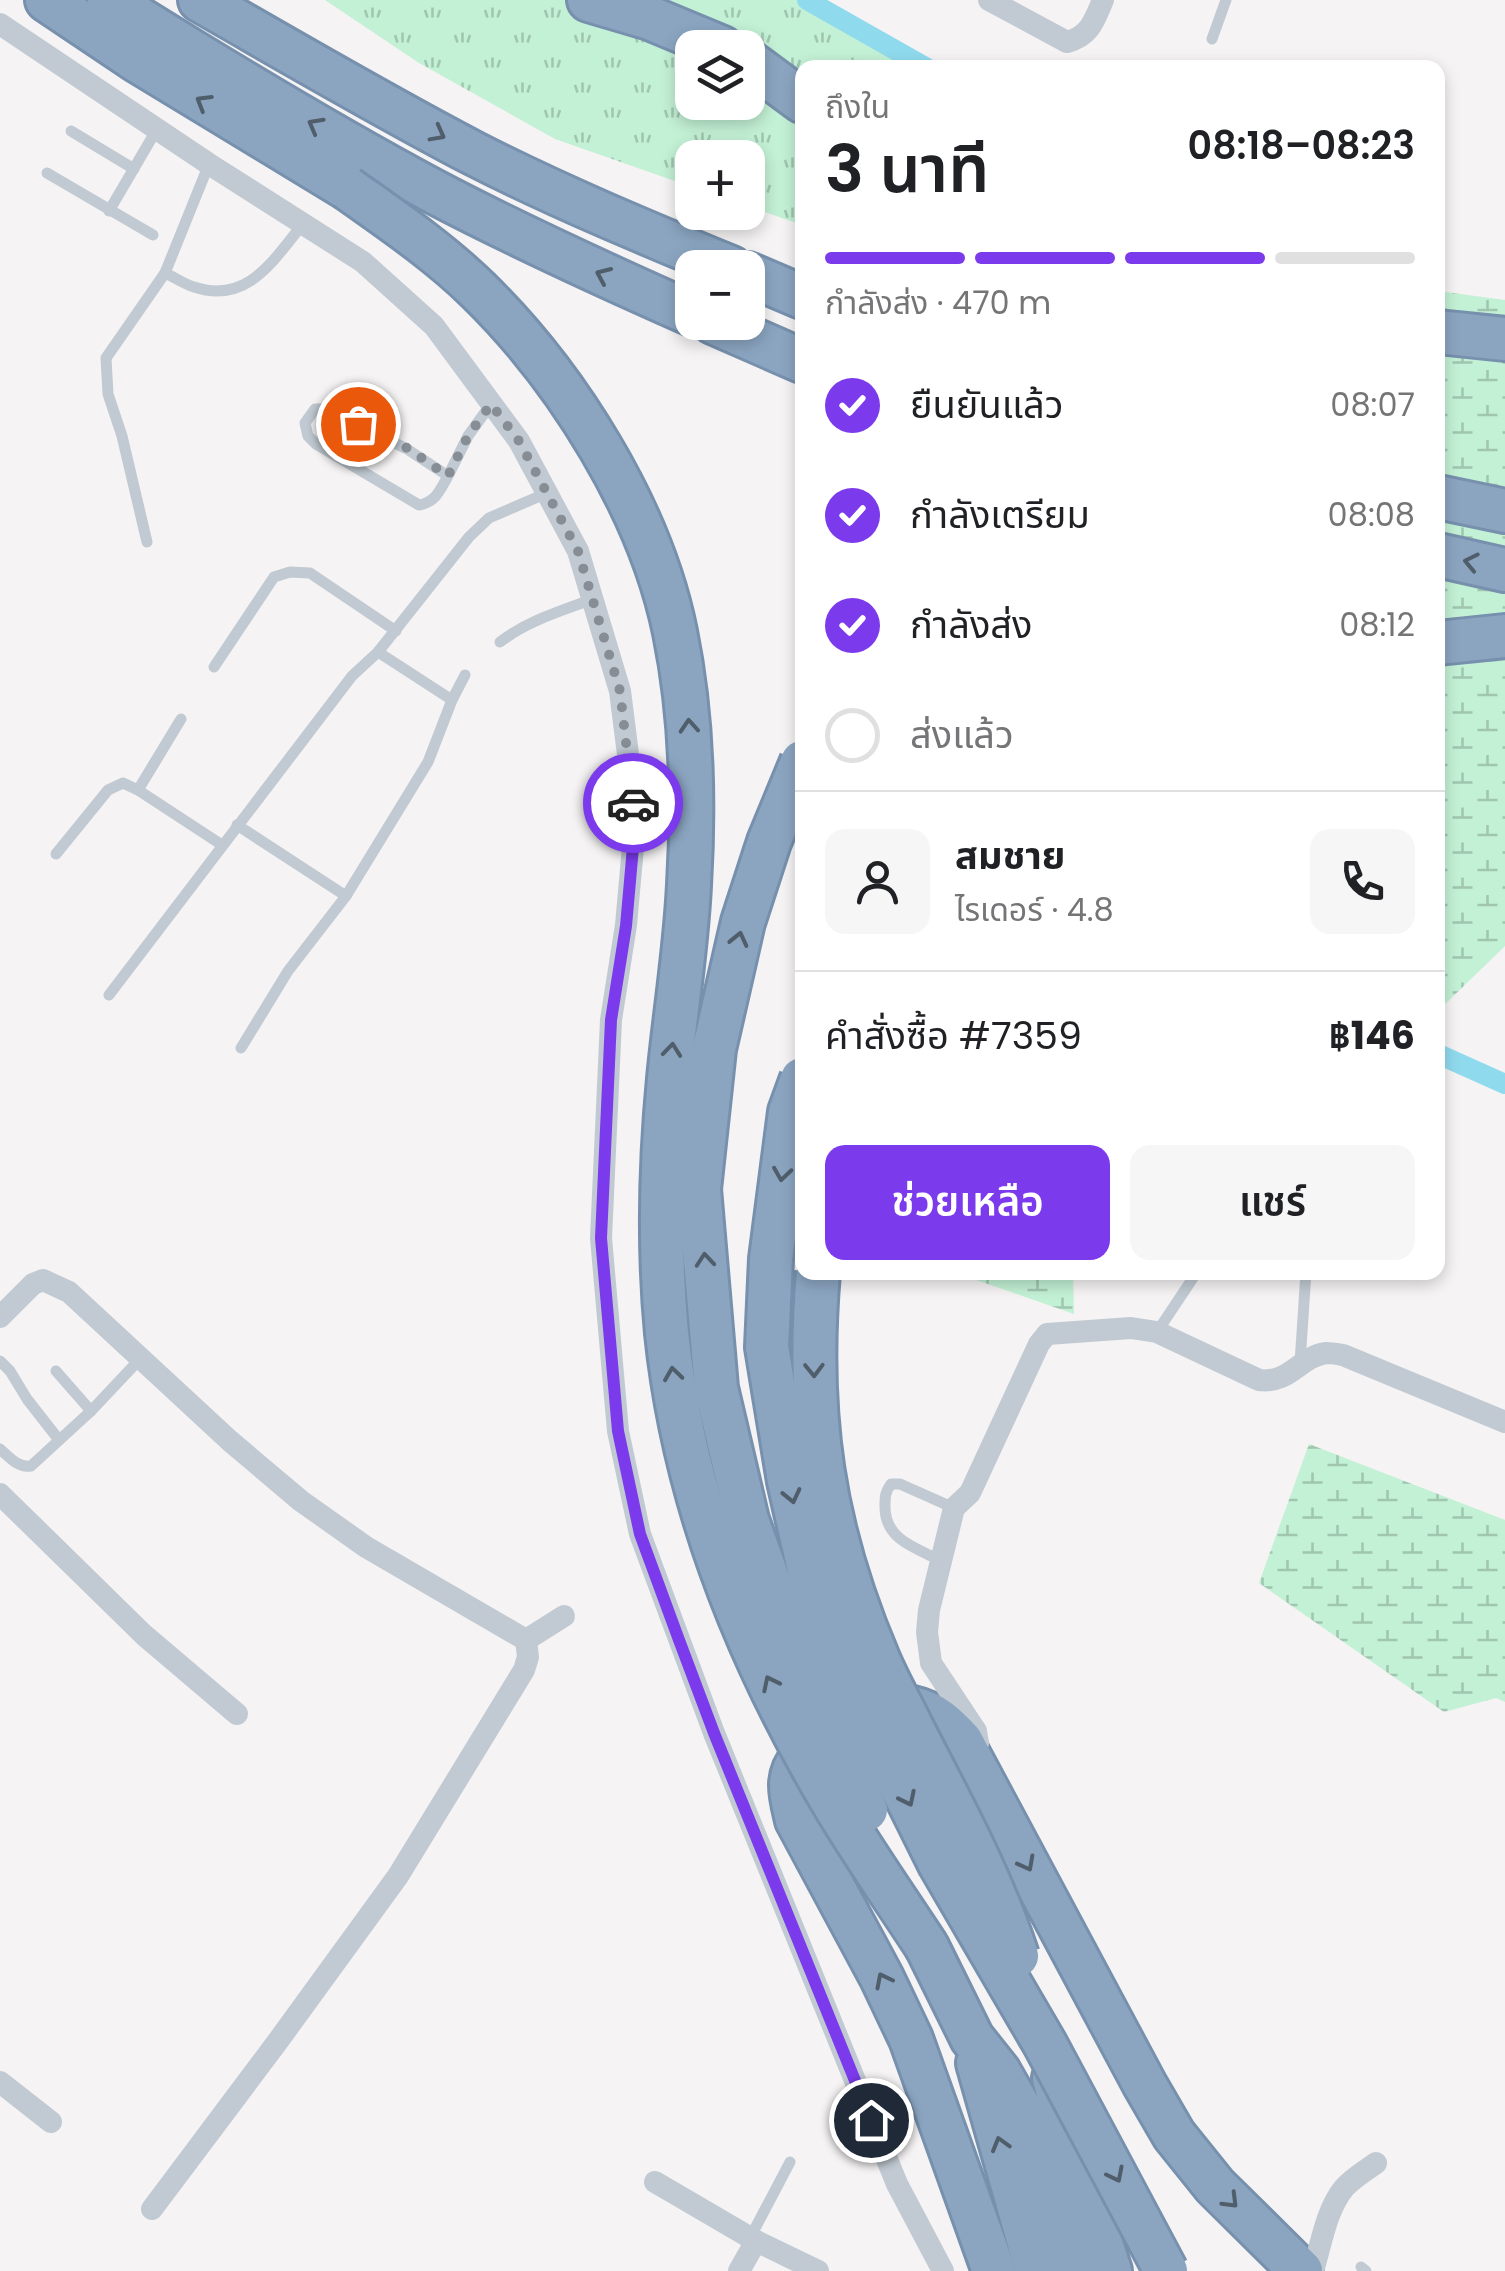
<!DOCTYPE html>
<html lang="th">
<meta charset="utf-8">
<style>
:root{--surface:#fff;--page:#f6f6f6;--text:#202124;--muted:#757577;--line:#e0e0e0;--accent:#7c3aed}
body{margin:0;font-family:Poppins,"Noto Sans Thai",sans-serif;background:var(--page);color:var(--text);height:100vh;display:flex;flex-direction:column;font-size:38px;white-space:nowrap}
*{box-sizing:border-box;margin:0}
p{font-size:32px;color:var(--muted)}
.icon{flex:none;width:55px;height:55px;fill:none;stroke:currentColor;stroke-width:2;stroke-linecap:round;stroke-linejoin:round}
.map{position:relative;flex:1;overflow:hidden}
.side{position:absolute;left:795px;top:60px;width:650px;height:1220px;display:flex;flex-direction:column;background:var(--surface);border-radius:20px;box-shadow:0 5px 15px #0003}
.side>*{flex:none}
.tools{position:absolute;left:675px;top:30px;display:grid;gap:20px}
.tools a{display:grid;place-items:center;width:90px;height:90px;border-radius:20px;background:var(--surface);box-shadow:0 5px 15px #0003;font-size:50px}
.pin{position:absolute;display:grid;place-items:center;width:85px;height:85px;color:#fff;margin:-42px;border:5px solid #fff;border-radius:50%;box-shadow:0 2px 10px #0007}
.courier{position:absolute;display:grid;place-items:center;width:100px;height:100px;margin:-50px;border:8px solid #7c3aed;border-radius:50%;background:#fff;color:#222;box-shadow:0 2px 12px #0007}
.headline em{font-style:normal;font-weight:600}
.headline div{display:flex;flex-direction:column-reverse}
.headline{display:flex;align-items:center;justify-content:space-between;height:170px;padding:0 30px}
h1{font-size:65px;font-weight:600;line-height:75px}
.bar{display:grid;grid-template-columns:repeat(4,1fr);gap:15px 10px;align-content:center;height:120px;padding:0 30px}
.bar i{height:12px;border-radius:8px;background:var(--line)}
.bar .active{background:var(--accent)}
.bar p{grid-column:span 4}
.line{display:flex;align-items:center;gap:25px;padding:0 30px;border-top:2px solid var(--line)}
.line div{flex:1}
.round{display:grid;place-items:center;flex:none;width:105px;height:105px;border-radius:20px;background:var(--page)}
ol{padding:0 30px;list-style:none}
li{display:flex;align-items:center;gap:30px;height:110px}
li p{margin-inline-start:auto}
li .icon{padding:10px;border-radius:50%;background:var(--accent);color:#fff;stroke-width:4}
li:last-child{color:var(--muted)}
li i{width:55px;height:55px;border:5px solid var(--line);border-radius:50%}
.button{display:flex;gap:20px;margin-top:auto;padding:20px 30px}
.button a{flex:1;height:115px;border-radius:20px;background:var(--accent);color:#fff;font-size:40px;font-weight:600;line-height:115px;text-align:center}
.button a+a{background:var(--page);color:var(--text)}
.map>svg:first-child{display:block}
.grass{fill:url(#grass-tufts);fill-rule:evenodd}
.wetland{fill:url(#wetland-marsh)}
.lines{fill:none;stroke-linecap:round;stroke-linejoin:round}
.canal{stroke:#90daee;stroke-width:20}
.highway-casing{stroke:#7690ad;stroke-width:48}
.lane{stroke:#c1cad2;stroke-width:11}
.street{stroke:#c1cad2;stroke-width:22}
.highway{stroke:#8ba5c1;stroke-width:42}
.highway-bridge-casing{stroke:#7690ad;stroke-width:48;stroke-linecap:butt}
.highway-bridge{stroke:#8ba5c1;stroke-width:42}
.oneway{stroke:#505e6b}
.done{stroke:#868d94;stroke-width:10;stroke-dasharray:0 18}
.route{stroke:#7c3aed;stroke-width:12}
</style>
<div class="map">
<svg width="1505" height="2271" viewBox="0 0 1505 2271">
<defs>
<pattern id="grass-tufts" width="24" height="20" patternUnits="userSpaceOnUse" patternTransform="scale(2.5)"><rect width="24" height="20" fill="#c3f1d5"/><path d="M3 7l-1-3M5 7V3M7 7l1-3M15 17l-1-3M17 17v-4M19 17l1-3" fill="none" stroke="#a0c6b0"/></pattern>
<pattern id="wetland-marsh" width="20" height="14" patternUnits="userSpaceOnUse" patternTransform="scale(2.5)"><rect width="20" height="14" fill="#c3f1d5"/><path d="M1 5h8M5 5V1M11 12h8M15 12V8" fill="none" stroke="#a0c6b0"/></pattern>
</defs>
<rect width="100%" height="100%" fill="#f5f3f3"/>
<!-- grass -->
<path class="grass" d="M325,0H798L887,45L916,67L802,68V225L748,206V158H692V187L555,139L419,63ZM692,48H748V102H692Z"/>
<!-- wetland -->
<g class="wetland">
<path d="M1438,291L1505,300V946L1438,1011Z"/>
<path d="M956,1273H1073L1074,1314Z"/>
<path d="M1309,1444L1505,1520V1702L1496,1698L1444,1712L1259,1583Z"/>
</g>
<g class="lines">
<!-- canal -->
<g class="canal">
<path d="M807,0L927,68"/>
<path d="M1438,1054L1505,1084"/>
</g>
<!-- highway casing -->
<g class="highway-casing">
<g id="highway">
<path d="M47,0L138,61L347,188"/>
<path d="M109,0C214,66 321,131 431,190C516,235 604,275 692,314"/>
<path d="M200,0C291,52 381,105 473,153C557,196 644,232 731,268"/>
<path d="M589,0L650,18L722,48"/>
<path d="M748,61L802,101"/>
<path d="M748,274L802,297"/>
<path d="M713,322L802,361"/>
<path d="M1438,332L1505,339"/>
<path d="M1438,497L1505,511"/>
<path d="M1438,555L1505,570"/>
<path d="M1438,643L1505,636"/>
<path d="M927,1947L972,2038L999,2072L1028,2123L1037,2144L1066,2242L1078,2271"/>
<path d="M978,2063L1037,2271"/>
<path d="M1054,2078L1083,2188L1110,2271"/>
<path d="M994,2271L911,2039L882,1978L797,1820C791,1794 785,1777 803,1756L912,1708C934,1713 946,1725 961,1741L1145,2085L1174,2135L1215,2186L1301,2271"/>
</g>
</g>
<!-- lane -->
<g class="lane">
<path d="M1212,39L1226,0"/>
<path d="M71,131L134,169"/>
<path d="M47,173L153,235"/>
<path d="M109,211L157,129"/>
<path d="M165,273L209,164"/>
<path d="M448,476C440,490 436,502 419,505L316,444L308,436L305,423L315,409H323L334,413L407,449L448,476L468,436L491,404"/>
<path d="M147,542L122,436L108,394L106,358L165,273C174,277 184,284 194,287C248,305 274,259 303,224"/>
<path d="M500,642C527,621 561,611 593,599"/>
<path d="M378,652L452,700"/>
<path d="M214,667L274,577L290,572L310,573L396,631"/>
<path d="M138,790L181,719"/>
<path d="M237,825L346,896"/>
<path d="M56,854L108,790L123,783L138,790L222,845"/>
<path d="M109,995L352,676L378,652L469,537L489,518L547,493"/>
<path d="M241,1048L288,971L346,896L428,762L452,700L465,675"/>
<path d="M1157,1332L1197,1272"/>
<path d="M0,1361L10,1371L27,1399L59,1440"/>
<path d="M1300,1363L1306,1272"/>
<path d="M56,1371L91,1411"/>
<path d="M0,1449C9,1457 18,1468 31,1466L91,1411L140,1359"/>
<path d="M942,1561C916,1548 885,1540 885,1507C885,1497 885,1492 891,1484H900L954,1508"/>
<path d="M750,2238L790,2162"/>
<path d="M1361,2267L1366,2271"/>
</g>
<!-- street -->
<g class="street">
<path d="M989,0L1067,42C1090,36 1094,21 1103,0"/>
<path d="M0,24L209,164L363,262L434,326L519,441L578,551L620,691L633,794V847L626,925L611,1020L601,1238L618,1431L628,1478L640,1534L714,1733L897,2184L943,2271"/>
<path d="M0,1317L33,1284L43,1280L69,1292L230,1441L301,1501L366,1547L526,1640L528,1657L524,1670L398,1876L278,2041L152,2209"/>
<path d="M0,1494L144,1635L237,1714"/>
<path d="M526,1640L564,1616"/>
<path d="M978,1743L976,1731L931,1663L927,1632L929,1610L954,1508L970,1493L1039,1344L1047,1334L1131,1328L1157,1332L1259,1380C1290,1384 1299,1357 1326,1353C1332,1353 1337,1354 1343,1355L1505,1422"/>
<path d="M0,2082L51,2122"/>
<path d="M655,2182L756,2241L818,2271"/>
<path d="M739,2271L756,2241"/>
<path d="M1313,2271C1321,2245 1326,2210 1344,2188C1353,2178 1365,2171 1376,2163"/>
</g>
<!-- highway -->
<use href="#highway" class="highway"/>
<!-- highway-bridge casing -->
<g class="highway-bridge-casing">
<g id="highway-bridge">
<path d="M347,188C392,220 438,251 478,290C567,377 650,509 675,632C692,715 694,801 689,885C686,950 675,1015 669,1079C661,1163 659,1249 667,1333C684,1499 747,1657 831,1799C861,1850 895,1898 927,1947"/>
<path d="M802,762L769,842L743,922L714,1049L699,1189L716,1388L747,1520L789,1638L866,1810"/>
<path d="M802,1079L790,1112L771,1259L767,1347L789,1481L812,1583L852,1687L940,1864L1045,2044L1166,2271"/>
<path d="M818,1272C806,1415 822,1528 878,1659C888,1683 901,1705 912,1728C950,1802 991,1876 1017,1956"/>
</g>
</g>
<!-- highway-bridge -->
<use href="#highway-bridge" class="highway-bridge"/>
</g>
<!-- one-way arrows -->
<defs><path id="oneway-chevron" d="M-2-3.5L2.5 0L-2 3.5" fill="none" stroke-width="1.6" stroke-linecap="round" stroke-linejoin="round" transform="scale(2.5)"/></defs>
<g class="oneway">
<use href="#oneway-chevron" transform="translate(203 102) rotate(-149)"/>
<use href="#oneway-chevron" transform="translate(315 125) rotate(-151)"/>
<use href="#oneway-chevron" transform="translate(438 134) rotate(28)"/>
<use href="#oneway-chevron" transform="translate(603 275) rotate(-156)"/>
<use href="#oneway-chevron" transform="translate(1471 562) rotate(-168)"/>
<use href="#oneway-chevron" transform="translate(689 726) rotate(-94)"/>
<use href="#oneway-chevron" transform="translate(739 939) rotate(-77)"/>
<use href="#oneway-chevron" transform="translate(672 1050) rotate(-84)"/>
<use href="#oneway-chevron" transform="translate(782 1174) rotate(98)"/>
<use href="#oneway-chevron" transform="translate(705 1260) rotate(-95)"/>
<use href="#oneway-chevron" transform="translate(814 1370) rotate(89)"/>
<use href="#oneway-chevron" transform="translate(673 1374) rotate(-98)"/>
<use href="#oneway-chevron" transform="translate(792 1496) rotate(77)"/>
<use href="#oneway-chevron" transform="translate(770 1683) rotate(-116)"/>
<use href="#oneway-chevron" transform="translate(908 1799) rotate(64)"/>
<use href="#oneway-chevron" transform="translate(1027 1864) rotate(62)"/>
<use href="#oneway-chevron" transform="translate(883 1980) rotate(-117)"/>
<use href="#oneway-chevron" transform="translate(1000 2144) rotate(-106)"/>
<use href="#oneway-chevron" transform="translate(1116 2175) rotate(63)"/>
<use href="#oneway-chevron" transform="translate(1231 2201) rotate(45)"/>
</g>
<g class="lines">
<!-- done -->
<path class="done" d="M358,424L407,448L448,476L468,436L491,404L519,441L578,551L620,691L633,803"/>
<!-- route -->
<path class="route" d="M633,803V847L626,926L611,1020L601,1238L618,1431L640,1534L679,1640L714,1733L871,2120"/>
</g>
</svg>
<div class="tools">
<a><svg class="icon" aria-label="layers" viewBox="0 0 24 24"><path d="M12 4l9 5-9 5-9-5zM3 14l9 5 9-5"/></svg></a>
<a>+</a>
<a>−</a>
</div>
<div class="pin" style="left:358px;top:424px;background:#ea580c"><svg class="icon" aria-label="bag" viewBox="0 0 24 24"><path d="M5 8h14l-1 12H6zM9 8a3 3 0 0 1 6 0"/></svg></div>
<div class="pin" style="left:871px;top:2120px;background:#1f2937"><svg class="icon" aria-label="home" viewBox="0 0 24 24"><path d="M3 11l9-7 9 7M6 9v11h12V9"/></svg></div>
<div class="courier" style="left:633px;top:803px"><svg class="icon" aria-label="car" viewBox="0 0 24 24"><path d="M5 17H2v-5l4-1 3-4h7l3 4 3 1v5h-3M9 17h6M6 11h13"/><circle cx="7" cy="17" r="2"/><circle cx="17" cy="17" r="2"/></svg></div>
<section class="side">
<div class="headline"><div><h1>3 นาที</h1><p>ถึงใน</p></div><em>08:18–08:23</em></div>
<div class="bar"><i class="active"></i><i class="active"></i><i class="active"></i><i></i><p>กำลังส่ง · 470 m</p></div>
<ol>
<li><svg class="icon" aria-label="check" viewBox="0 0 24 24"><path d="M5 12l5 5 9-10"/></svg>ยืนยันแล้ว<p>08:07</p></li>
<li><svg class="icon" aria-label="check" viewBox="0 0 24 24"><path d="M5 12l5 5 9-10"/></svg>กำลังเตรียม<p>08:08</p></li>
<li><svg class="icon" aria-label="check" viewBox="0 0 24 24"><path d="M5 12l5 5 9-10"/></svg>กำลังส่ง<p>08:12</p></li>
<li><i></i>ส่งแล้ว</li>
</ol>
<div class="line" style="height:180px"><a class="round"><svg class="icon" aria-label="person" viewBox="0 0 24 24"><circle cx="12" cy="8" r="4"/><path d="M4 21q1-7 8-7t8 7"/></svg></a><div><b>สมชาย</b><p>ไรเดอร์ · 4.8</p></div><a class="round"><svg class="icon" aria-label="phone" viewBox="0 0 24 24"><path d="M5 4h4l2 5-3 2q2 4 5 5l2-3 5 2v4C11 20 4 13 5 4z"/></svg></a></div>
<div class="line" style="height:130px"><div>คำสั่งซื้อ #7359</div><b>฿146</b></div>
<div class="button"><a>ช่วยเหลือ</a><a>แชร์</a></div>
</section>
</div>
